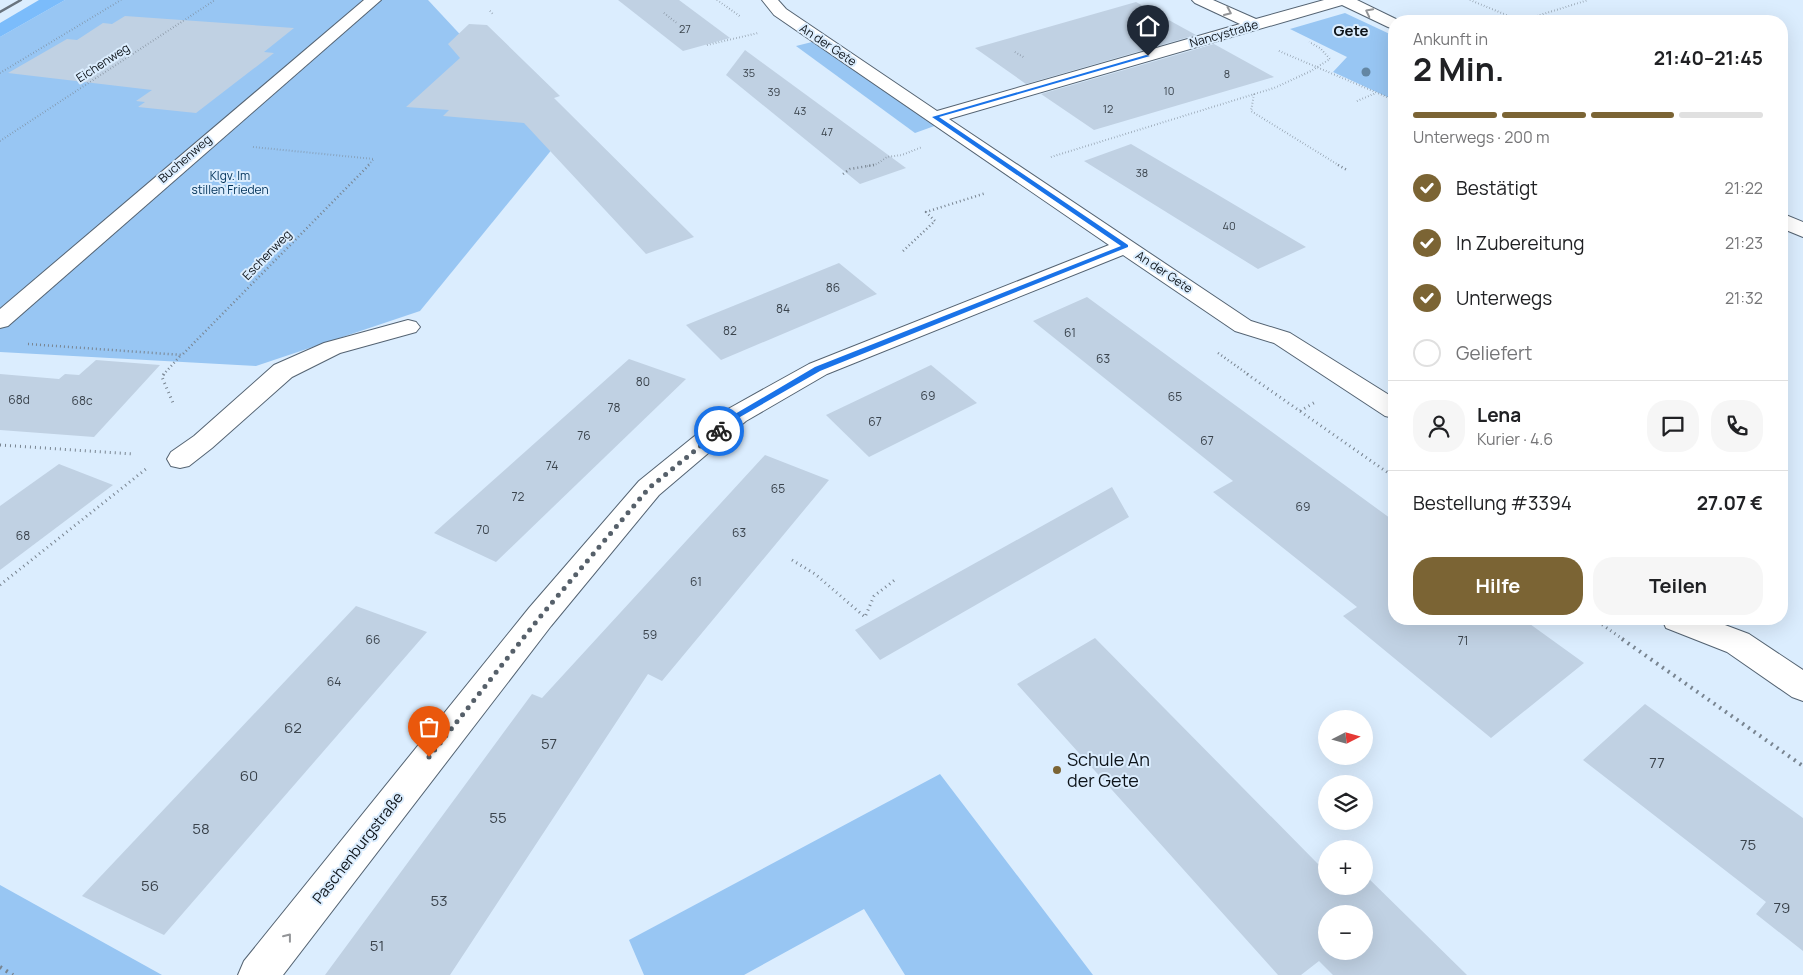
<!DOCTYPE html>
<html lang="de">
<meta charset="utf-8">
<style>
:root{--surface:#fff;--page:#f6f6f6;--text:#202124;--muted:#757577;--line:#e0e0e0;--accent:#7b6434}
body{margin:0;font-family:Manrope,sans-serif;background:var(--page);color:var(--text);height:100vh;display:flex;flex-direction:column;font-size:19px;white-space:nowrap}
*{box-sizing:border-box;margin:0}
p{font-size:16px;color:var(--muted)}
.icon{flex:none;width:28px;height:28px;fill:none;stroke:currentColor;stroke-width:2;stroke-linecap:round;stroke-linejoin:round}
.map{position:relative;flex:1;overflow:hidden}
.panel{position:absolute;left:1388px;top:15px;width:400px;height:610px;display:flex;flex-direction:column;background:var(--surface);border-radius:20px;box-shadow:0 5px 20px #0002}
.panel>*{flex:none}
.needle{width:32px;rotate:84deg}
.fabs{position:absolute;left:1318px;top:710px;display:grid;gap:10px}
.fabs a{display:grid;place-items:center;width:55px;height:55px;border-radius:50%;background:var(--surface);box-shadow:0 5px 20px #0002;font-size:25px}
.pin{position:absolute;display:grid;place-items:center;width:42px;height:42px;color:#fff;margin:-51px -21px;border-radius:50% 50% 50% 0;rotate:-45deg;box-shadow:0 0 5px #0007}
.pin .icon{rotate:45deg}
.courier{position:absolute;display:grid;place-items:center;width:50px;height:50px;margin:-25px;border:4px solid #1a73e8;border-radius:50%;background:#fff;color:#222;box-shadow:0 1px 6px #0007}
.summary em{font-style:normal;font-weight:700}
.summary div{display:flex;flex-direction:column-reverse}
.summary{display:flex;align-items:center;justify-content:space-between;height:85px;padding:0 25px}
h1{font-size:32px;font-weight:700;line-height:38px}
.bar{display:grid;grid-template-columns:repeat(4,1fr);gap:8px 5px;align-content:center;height:60px;padding:0 25px}
.bar i{height:6px;border-radius:4px;background:var(--line)}
.bar .on{background:var(--accent)}
.bar p{grid-column:span 4}
.line{display:flex;align-items:center;gap:12px;padding:0 25px;border-top:1px solid var(--line)}
.line div{flex:1}
.round{display:grid;place-items:center;flex:none;width:52px;height:52px;border-radius:20px;background:var(--page)}
ol{padding:0 25px;list-style:none}
li{display:flex;align-items:center;gap:15px;height:55px}
li p{margin-inline-start:auto}
li .icon{padding:5px;border-radius:50%;background:var(--accent);color:#fff;stroke-width:4}
li:last-child{color:var(--muted)}
li i{width:28px;height:28px;border:2px solid var(--line);border-radius:50%}
.action{display:flex;gap:10px;margin-top:auto;padding:10px 25px}
.action a{flex:1;height:58px;border-radius:20px;background:var(--accent);color:#fff;font-size:20px;font-weight:700;line-height:58px;text-align:center}
.action a+a{background:var(--page);color:var(--text)}
.map>svg:first-child{display:block}
.green{fill:#98c6f3}
.forest{fill:#7bbcfb}
.building{fill:#c0d1e3;fill-rule:evenodd}
.lines{fill:none;stroke-linecap:round;stroke-linejoin:round}
.minor-casing{stroke:#546372;stroke-width:2}
.path-far3{stroke:#788490;stroke-width:2;stroke-dasharray:0.5 2.5;stroke-linecap:butt}
.path-far2{stroke:#788490;stroke-width:2.5;stroke-dasharray:1 3;stroke-linecap:butt}
.path-far1{stroke:#788490;stroke-width:3;stroke-dasharray:1 4;stroke-linecap:butt}
.path{stroke:#788490;stroke-width:4;stroke-dasharray:2 5;stroke-linecap:butt}
.minor{fill:#fff;fill-rule:evenodd}
.rail{stroke:#69747f;stroke-width:2.5}
.tree{fill:#6386a3}
.oneway{stroke:#939598}
.route{fill:#1a73e8}
.done{stroke:#56606a;stroke-width:5;stroke-dasharray:0 9}
.poi-dot{fill:#7b6434;stroke:#dbedfe;stroke-width:2}
.labels{text-anchor:middle;stroke-width:4;stroke-linejoin:round;paint-order:stroke}
.far-number-label{font-size:11px;fill:#3a434c}
.far-street-label{font-size:12px;fill:#0e141a;stroke:#dbedfe}
.far-park-label{font-size:12px;fill:#003259;stroke:#dbedfe}
.number-label{font-size:12px;fill:#3a434c}
.far-quarter-label{font-size:15px;font-weight:bold;fill:#0e141a;stroke:#dbedfe}
.near-number-label{font-size:15px;fill:#3a434c}
.street-label{font-size:15px;fill:#0e141a;stroke:#dbedfe}
.near-poi-label{font-size:18px;fill:#0e141a;stroke:#dbedfe;text-anchor:start}
</style>
<div class="map">
<svg width="1803" height="975" viewBox="0 0 1803 975">
<rect width="100%" height="100%" fill="#dbedfe"/>
<!-- green -->
<g class="green">
<path d="M65,0H428L525,104L558,142L420,311L256,366L0,352V37Z"/>
<path d="M1345,13L1394,36V100L1333,72L1347,57L1290,29Z"/>
<path d="M816,41L940,124L915,133L796,46Z"/>
<path d="M940,774L1093,975H905L864,909L744,975H644L629,940Z"/>
<path d="M0,885L162,975H0Z"/>
</g>
<!-- forest -->
<path class="forest" d="M39,0H65L0,37V23Z"/>
<!-- building -->
<g class="building">
<path d="M618,0H679L730,38L683,51Z"/>
<path d="M1136,2L1196,35L1026,84L975,48Z"/>
<path d="M125,16L294,28L264,52L274,53L196,113L138,107L145,102L136,101L152,90L8,73L67,39L77,40L103,23L112,24Z"/>
<path d="M469,24L487,25L560,96L554,98L694,237L646,254L524,123L443,116L449,110L406,107L460,58L448,44Z"/>
<path d="M1214,44L1274,77L1094,130L1041,94Z"/>
<path d="M745,50L906,168L860,184L726,75Z"/>
<path d="M1131,144L1213,192L1306,247L1258,269L1084,161Z"/>
<path d="M839,263L877,294L721,360L686,325Z"/>
<path d="M1087,297L1394,521V619H1523L1584,663L1491,738L1343,616L1357,607L1213,492L1233,481L1033,321Z"/>
<path d="M629,359L686,379L496,562L434,533Z"/>
<path d="M96,360L160,365L94,437L0,430V374L59,379L65,374L79,375Z"/>
<path d="M931,365L977,403L869,457L826,415Z"/>
<path d="M765,455L829,480L662,681L648,674L450,975H325L532,694L542,698Z"/>
<path d="M59,464L113,485L0,570V506Z"/>
<path d="M1112,487L1129,517L880,660L855,630Z"/>
<path d="M356,606L427,632L164,935L82,896Z"/>
<path d="M1095,638L1318,864L1326,857V886H1364V874L1467,975H1333L1319,961L1301,975H1278L1017,684ZM1326,914H1364V951H1326Z"/>
<path d="M1645,704L1803,818V951L1756,914L1766,902L1583,760Z"/>
</g>
<g class="lines">
<!-- minor casing -->
<g class="minor-casing">
<g id="minor">
<path d="M364,0H381L8,326L0,328V309Z"/>
<path d="M762,0H778L786,9L937,111L1240,24L1195,3L1192,0H1213L1256,19L1324,0H1357L1400,21H1394V29L1388,27L1342,5L949,119L1251,321L1290,333L1394,398V418L1385,416L1274,343L1235,331L1123,255L827,374L746,421L659,495L551,626L283,975H238L244,961L529,608L639,481L728,409L809,364L1109,245L774,15Z"/>
<path d="M1781,213L1803,222V237L1781,228Z"/>
<path d="M408,320L416,322L420,327L416,332L340,353L292,377L212,448L189,466L180,468L171,466L167,459L171,452L194,436L274,365L324,343Z"/>
<path d="M1662,619H1709L1749,634L1803,670V701L1792,697L1727,652L1666,628Z"/>
</g>
</g>
<!-- path-far3 -->
<g class="path-far3">
<path d="M717,0L741,17"/>
<path d="M1470,0L1521,21L1588,0"/>
<path d="M490,11L494,15"/>
<path d="M664,13L678,24"/>
<path d="M707,45L758,33"/>
<path d="M1279,51L1394,100"/>
<path d="M1015,52L1025,58"/>
<path d="M0,73L121,0"/>
<path d="M1254,94L1251,111L1340,166"/>
<path d="M1357,101L1376,93"/>
<path d="M0,141L215,0"/>
<path d="M253,147L374,159L367,166"/>
<path d="M1051,157L1274,88L1311,71L1330,59L1320,48L1309,42"/>
<path d="M867,166L877,164L887,157L902,155L922,147"/>
</g>
<!-- path-far2 -->
<g class="path-far2">
<path d="M1338,165L1347,170"/>
<path d="M843,174L850,169L874,165"/>
<path d="M903,251L935,221L926,212L986,193"/>
<path d="M28,344L182,355L369,165"/>
<path d="M1218,353L1249,375"/>
<path d="M163,375L181,355"/>
</g>
<!-- path-far1 -->
<g class="path-far1">
<path d="M164,374L162,377L173,403"/>
<path d="M1247,374L1394,477"/>
<path d="M1300,411L1317,401"/>
<path d="M0,445L133,454"/>
<path d="M792,560L815,574L865,617L874,596L896,579"/>
<path d="M0,585L146,469"/>
<path d="M1594,619L1624,640"/>
</g>
<!-- path -->
<g class="path">
<path d="M1622,639L1803,766"/>
<path d="M0,967L13,975"/>
</g>
<!-- minor -->
<use href="#minor" class="minor"/>
<!-- rail -->
<path class="rail" d="M0,12L21,0"/>
</g>
<!-- trees -->
<circle class="tree" cx="1366" cy="72" r="4.5"/>
<!-- one-way arrows -->
<defs><path id="oneway-chevron" d="M-2-3.5L2.5 0L-2 3.5" fill="none" stroke-width="1.6" stroke-linecap="round" stroke-linejoin="round" transform="scale(1.25)"/></defs>
<g class="oneway">
<use href="#oneway-chevron" transform="translate(1228 12) rotate(24)"/>
<use href="#oneway-chevron" transform="translate(1369 12) rotate(-153)"/>
<use href="#oneway-chevron" transform="translate(288 937) rotate(-52)"/>
</g>
<!-- route -->
<path class="route" d="M1146,55L1150,56L939,117L1128,245V247L820,371L740,417L721,433H716V429L735,414L815,367L1121,246L932,117Z"/>
<g class="lines">
<!-- done -->
<path class="done" d="M429,757L540,617L649,488L719,431"/>
</g>
<!-- markers -->
<circle class="poi-dot" cx="1057" cy="770" r="5"/>
<g class="labels">
<!-- far-number labels -->
<g class="far-number-label">
<text x="685" y="33">27</text>
<text x="749" y="77">35</text>
<text x="1227" y="78">8</text>
<text x="1169" y="95">10</text>
<text x="774" y="96">39</text>
<text x="1108" y="113">12</text>
<text x="800" y="115">43</text>
<text x="827" y="136">47</text>
<text x="1142" y="177">38</text>
<text x="1229" y="230">40</text>
</g>
<!-- far-street labels -->
<g class="far-street-label">
<text transform="translate(1224 34) rotate(-16)" y="4">Nancystraße</text>
<text transform="translate(828 45) rotate(34)" y="4">An der Gete</text>
<text transform="translate(103 63) rotate(-33)" y="4">Eichenweg</text>
<text transform="translate(185 159) rotate(-41)" y="4">Buchenweg</text>
<text transform="translate(267 255) rotate(-46)" y="4">Eschenweg</text>
<text transform="translate(1164 272) rotate(34)" y="4">An der Gete</text>
</g>
<!-- far-park labels -->
<g class="far-park-label">
<text x="230" y="180">Klgv. Im<tspan x="230" dy="14">stillen Frieden</tspan></text>
</g>
<!-- number labels -->
<g class="number-label">
<text x="833" y="292">86</text>
<text x="783" y="313">84</text>
<text x="730" y="335">82</text>
<text x="1070" y="337">61</text>
<text x="1103" y="363">63</text>
<text x="643" y="386">80</text>
<text x="928" y="400">69</text>
<text x="1175" y="401">65</text>
<text x="19" y="404">68d</text>
<text x="82" y="405">68c</text>
<text x="614" y="412">78</text>
<text x="875" y="426">67</text>
<text x="584" y="440">76</text>
<text x="1207" y="445">67</text>
<text x="552" y="470">74</text>
<text x="778" y="493">65</text>
<text x="518" y="501">72</text>
<text x="1303" y="511">69</text>
<text x="483" y="534">70</text>
<text x="739" y="537">63</text>
<text x="23" y="540">68</text>
<text x="696" y="586">61</text>
<text x="650" y="639">59</text>
<text x="373" y="644">66</text>
<text x="1463" y="645">71</text>
<text x="334" y="686">64</text>
</g>
<!-- far-quarter labels -->
<g class="far-quarter-label">
<text x="1351" y="36">Gete</text>
</g>
<!-- near-number labels -->
<g class="near-number-label">
<text x="293" y="733">62</text>
<text x="549" y="749">57</text>
<text x="1657" y="768">77</text>
<text x="249" y="781">60</text>
<text x="498" y="823">55</text>
<text x="201" y="834">58</text>
<text x="1748" y="850">75</text>
<text x="150" y="891">56</text>
<text x="439" y="906">53</text>
<text x="1782" y="913">79</text>
<text x="377" y="951">51</text>
</g>
<!-- street labels -->
<g class="street-label">
<text transform="translate(358 848) rotate(-52)" y="5">Paschenburgstraße</text>
</g>
<!-- near-poi labels -->
<g class="near-poi-label">
<text x="1067" y="766">Schule An<tspan x="1067" dy="21">der Gete</tspan></text>
</g>
</g>
</svg>
<div class="fabs">
<a><svg class="needle" viewBox="-14 -14 28 28"><path d="M0-13l5 13h-10z" fill="#e53935"/><path d="M0 13l5-13h-10z" fill="#757577"/></svg></a>
<a><svg class="icon" aria-label="layers" viewBox="0 0 24 24"><path d="M12 4l9 5-9 5-9-5zM3 14l9 5 9-5"/></svg></a>
<a>+</a>
<a>−</a>
</div>
<div class="pin" style="left:429px;top:757px;background:#ea580c"><svg class="icon" aria-label="bag" viewBox="0 0 24 24"><path d="M5 8h14l-1 12H6zM9 8a3 3 0 0 1 6 0"/></svg></div>
<div class="pin" style="left:1148px;top:56px;background:#1f2937"><svg class="icon" aria-label="home" viewBox="0 0 24 24"><path d="M3 11l9-7 9 7M6 9v11h12V9"/></svg></div>
<div class="courier" style="left:719px;top:431px"><svg class="icon" aria-label="bike" viewBox="0 0 24 24"><circle cx="6" cy="16" r="4"/><circle cx="18" cy="16" r="4"/><path d="M6 16l4-8h5l3 8M10 8l3 8H6M13 5h3"/></svg></div>
<section class="panel">
<div class="summary"><div><h1>2 Min.</h1><p>Ankunft in</p></div><em>21:40–21:45</em></div>
<div class="bar"><i class="on"></i><i class="on"></i><i class="on"></i><i></i><p>Unterwegs · 200 m</p></div>
<ol>
<li><svg class="icon" aria-label="check" viewBox="0 0 24 24"><path d="M5 12l5 5 9-10"/></svg>Bestätigt<p>21:22</p></li>
<li><svg class="icon" aria-label="check" viewBox="0 0 24 24"><path d="M5 12l5 5 9-10"/></svg>In Zubereitung<p>21:23</p></li>
<li><svg class="icon" aria-label="check" viewBox="0 0 24 24"><path d="M5 12l5 5 9-10"/></svg>Unterwegs<p>21:32</p></li>
<li><i></i>Geliefert</li>
</ol>
<div class="line" style="height:90px"><a class="round"><svg class="icon" aria-label="person" viewBox="0 0 24 24"><circle cx="12" cy="8" r="4"/><path d="M4 21q1-7 8-7t8 7"/></svg></a><div><b>Lena</b><p>Kurier · 4.6</p></div><a class="round"><svg class="icon" aria-label="chat" viewBox="0 0 24 24"><path d="M4 5h16v11H9l-5 4z"/></svg></a><a class="round"><svg class="icon" aria-label="phone" viewBox="0 0 24 24"><path d="M5 4h4l2 5-3 2q2 4 5 5l2-3 5 2v4C11 20 4 13 5 4z"/></svg></a></div>
<div class="line" style="height:65px"><div>Bestellung #3394</div><b>27.07 €</b></div>
<div class="action"><a>Hilfe</a><a>Teilen</a></div>
</section>
</div>
